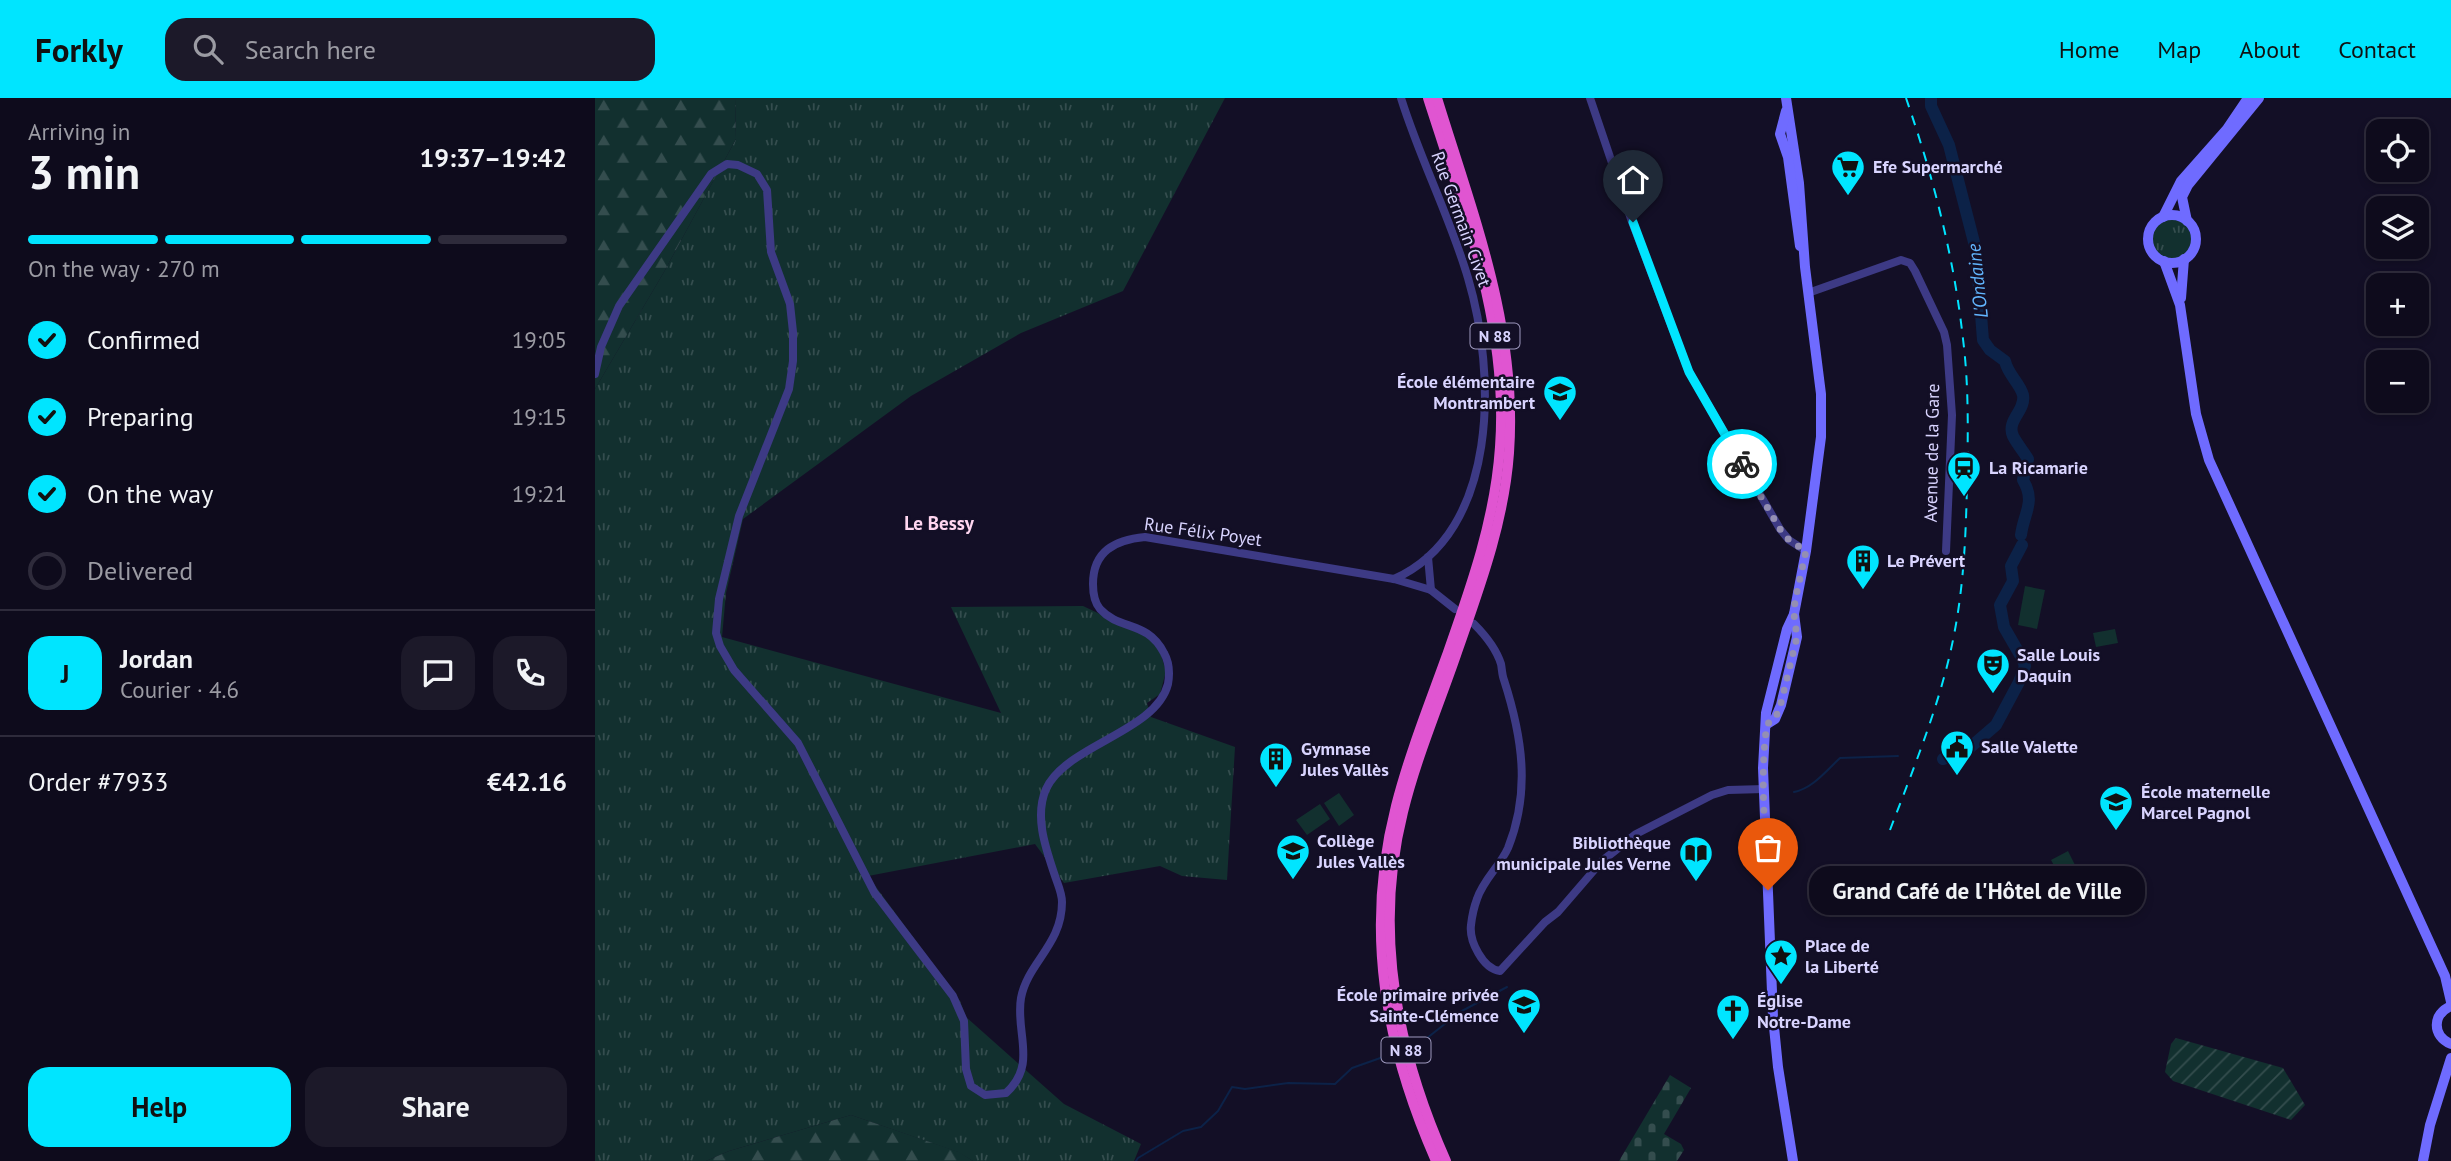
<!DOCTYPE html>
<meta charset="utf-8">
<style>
:root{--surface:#0e0b1c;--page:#1c1929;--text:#f1f3f6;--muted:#9b9ba3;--line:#2e2b3b;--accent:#00e5ff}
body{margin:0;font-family:"PT Sans",sans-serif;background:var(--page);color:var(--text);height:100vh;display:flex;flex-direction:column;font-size:26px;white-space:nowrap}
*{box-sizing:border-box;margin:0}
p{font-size:23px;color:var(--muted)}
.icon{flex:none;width:38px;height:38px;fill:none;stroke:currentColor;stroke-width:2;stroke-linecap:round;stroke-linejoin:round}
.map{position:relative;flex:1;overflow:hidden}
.details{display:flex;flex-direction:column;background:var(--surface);width:595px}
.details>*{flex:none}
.buttons{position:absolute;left:1771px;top:21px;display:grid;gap:14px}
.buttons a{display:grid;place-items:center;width:63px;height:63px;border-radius:14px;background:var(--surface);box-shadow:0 4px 10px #0003,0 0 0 2px var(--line);font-size:35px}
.pin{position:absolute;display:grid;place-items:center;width:60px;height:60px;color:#fff;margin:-72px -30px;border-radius:50% 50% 50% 0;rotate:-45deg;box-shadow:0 0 7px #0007}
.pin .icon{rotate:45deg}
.courier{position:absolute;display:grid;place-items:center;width:70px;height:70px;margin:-35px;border:5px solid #00e5ff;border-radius:50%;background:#fff;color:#222;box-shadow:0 2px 9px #0007}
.bubble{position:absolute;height:49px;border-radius:21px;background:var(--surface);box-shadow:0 4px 10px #0003,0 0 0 2px var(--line);font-size:23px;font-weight:700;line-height:49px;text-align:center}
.overview em{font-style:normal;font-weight:700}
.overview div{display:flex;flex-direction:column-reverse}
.overview{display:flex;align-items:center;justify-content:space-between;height:119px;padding:0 28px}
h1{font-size:46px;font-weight:700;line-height:52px}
.bar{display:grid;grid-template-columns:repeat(4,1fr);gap:10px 7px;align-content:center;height:84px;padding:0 28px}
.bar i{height:9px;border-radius:5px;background:var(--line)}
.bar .selected{background:var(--accent)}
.bar p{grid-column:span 4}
.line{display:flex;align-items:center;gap:18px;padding:0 28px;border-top:2px solid var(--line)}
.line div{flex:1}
.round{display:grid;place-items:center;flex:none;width:74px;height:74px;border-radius:21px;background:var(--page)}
ol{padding:0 28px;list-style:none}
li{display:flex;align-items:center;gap:21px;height:77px}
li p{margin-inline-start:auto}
li .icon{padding:7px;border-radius:50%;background:var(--accent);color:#111;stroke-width:4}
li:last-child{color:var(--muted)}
li i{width:38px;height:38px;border:4px solid var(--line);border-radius:50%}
.button{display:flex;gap:14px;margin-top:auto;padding:14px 28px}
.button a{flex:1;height:80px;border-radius:21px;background:var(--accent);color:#111;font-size:28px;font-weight:700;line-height:80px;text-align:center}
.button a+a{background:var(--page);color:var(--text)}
header{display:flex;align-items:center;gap:42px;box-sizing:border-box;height:98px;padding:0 35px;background:var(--accent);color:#111}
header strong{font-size:33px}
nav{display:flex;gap:38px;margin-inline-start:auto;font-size:24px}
.search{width:490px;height:63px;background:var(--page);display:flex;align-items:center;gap:18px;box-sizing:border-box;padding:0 24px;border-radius:21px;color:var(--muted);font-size:26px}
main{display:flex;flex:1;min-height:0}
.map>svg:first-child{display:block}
.grass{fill:url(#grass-tufts)}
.forest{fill:url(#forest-firs)}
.cemetery{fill:url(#cemetery-stones)}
.garden{fill:url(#garden-furrows)}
.pitch{fill:#12302f}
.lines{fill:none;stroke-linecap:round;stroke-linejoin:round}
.stream{stroke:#0c2248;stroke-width:2}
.river{stroke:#0c2248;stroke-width:12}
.tertiary{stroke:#3d3a85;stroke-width:8}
.secondary{stroke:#6f6bff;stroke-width:10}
.trunk{stroke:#e055d1;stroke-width:10}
.rail{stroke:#00e5ff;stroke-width:2;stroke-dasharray:10 9;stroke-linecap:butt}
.done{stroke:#948fb3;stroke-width:7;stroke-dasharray:0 12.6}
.route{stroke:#00e5ff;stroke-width:9}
.labels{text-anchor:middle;stroke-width:5;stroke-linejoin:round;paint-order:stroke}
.shield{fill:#130f26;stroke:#9e99be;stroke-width:2}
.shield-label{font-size:16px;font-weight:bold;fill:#d9d4ff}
.poi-label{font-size:18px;font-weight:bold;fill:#d9d4ff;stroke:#130f26;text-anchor:start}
.street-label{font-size:18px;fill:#d9d4ff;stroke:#130f26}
.water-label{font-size:19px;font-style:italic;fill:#62b6ff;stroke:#130f26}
.neighbourhood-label{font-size:19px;font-weight:bold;fill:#ffd6f0;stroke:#130f26}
</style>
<header>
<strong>Forkly</strong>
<div class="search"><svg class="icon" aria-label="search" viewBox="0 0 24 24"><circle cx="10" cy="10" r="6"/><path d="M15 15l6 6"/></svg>Search here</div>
<nav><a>Home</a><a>Map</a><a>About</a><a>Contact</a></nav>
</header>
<main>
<section class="details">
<div class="overview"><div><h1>3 min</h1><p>Arriving in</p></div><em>19:37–19:42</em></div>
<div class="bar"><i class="selected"></i><i class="selected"></i><i class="selected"></i><i></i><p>On the way · 270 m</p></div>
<ol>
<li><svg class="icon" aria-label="check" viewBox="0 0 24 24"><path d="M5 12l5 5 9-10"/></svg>Confirmed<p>19:05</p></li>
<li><svg class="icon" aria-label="check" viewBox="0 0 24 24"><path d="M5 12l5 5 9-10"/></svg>Preparing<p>19:15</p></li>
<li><svg class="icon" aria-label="check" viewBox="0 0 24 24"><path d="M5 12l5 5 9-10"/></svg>On the way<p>19:21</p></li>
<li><i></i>Delivered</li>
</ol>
<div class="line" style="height:126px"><b class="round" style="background:var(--accent);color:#111">J</b><div><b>Jordan</b><p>Courier · 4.6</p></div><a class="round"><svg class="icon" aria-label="chat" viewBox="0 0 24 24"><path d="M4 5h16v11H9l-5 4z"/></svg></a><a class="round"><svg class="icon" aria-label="phone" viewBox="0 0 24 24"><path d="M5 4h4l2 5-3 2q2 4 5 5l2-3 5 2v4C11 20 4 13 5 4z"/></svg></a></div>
<div class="line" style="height:91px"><div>Order #7933</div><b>€42.16</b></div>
<div class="button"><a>Help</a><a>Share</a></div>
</section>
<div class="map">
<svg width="1856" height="1063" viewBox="0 0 1856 1063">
<defs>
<pattern id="grass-tufts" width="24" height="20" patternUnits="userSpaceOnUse" patternTransform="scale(1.75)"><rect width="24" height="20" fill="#12302f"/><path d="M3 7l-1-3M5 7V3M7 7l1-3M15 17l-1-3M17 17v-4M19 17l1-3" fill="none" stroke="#344d4e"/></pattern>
<pattern id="forest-firs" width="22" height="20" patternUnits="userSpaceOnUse" patternTransform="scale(1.75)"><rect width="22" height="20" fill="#12302f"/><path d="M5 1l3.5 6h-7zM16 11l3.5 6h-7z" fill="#344d4e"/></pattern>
<pattern id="cemetery-stones" width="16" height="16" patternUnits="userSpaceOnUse" patternTransform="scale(1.75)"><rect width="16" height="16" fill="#12302f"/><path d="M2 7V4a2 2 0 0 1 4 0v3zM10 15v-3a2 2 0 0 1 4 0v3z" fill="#344d4e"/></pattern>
<pattern id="garden-furrows" width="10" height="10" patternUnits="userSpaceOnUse" patternTransform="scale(1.75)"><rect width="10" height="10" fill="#12302f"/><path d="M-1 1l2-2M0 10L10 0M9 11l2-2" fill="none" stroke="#344d4e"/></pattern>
</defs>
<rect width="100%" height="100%" fill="#130f26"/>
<!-- grass -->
<g class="grass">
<path d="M140,0H630L528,193L426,235L316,298L148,421L131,495L127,539L406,615L356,509L488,508L557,541L565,554L571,573L565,596L552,605L556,619L640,649L632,782L587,778L565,768L469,785L440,746L273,778L365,903L371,919L469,1006L546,1046L539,1063H378L363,1054L256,1017L134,1053L111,1063H0V291L69,174L141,41Z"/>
<circle cx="1577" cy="141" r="20"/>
</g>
<!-- forest -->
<g class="forest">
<path d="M0,0H140L141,41L69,174L0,291Z"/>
<path d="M256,1017L364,1054L378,1063H111L134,1053Z"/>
</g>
<!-- cemetery -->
<path class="cemetery" d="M1075,977L1096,990L1069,1036L1086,1046L1089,1052L1082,1063H1024Z"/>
<!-- garden -->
<path class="garden" d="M1581,940L1688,970L1710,1007L1696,1022L1578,983L1570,974L1576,946Z"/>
<!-- pitch -->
<g class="pitch">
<path d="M1430,488L1450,492L1442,531L1423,527Z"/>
<path d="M1520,531L1523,545L1501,549L1498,535Z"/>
<path d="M744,695L759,717L744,728L729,705Z"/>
<path d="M725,706L735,721L712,737L701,722Z"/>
<path d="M1473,753L1487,781L1471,790L1456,762Z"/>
</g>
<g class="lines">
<!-- stream -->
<g class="stream">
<path d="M1199,694C1218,690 1231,673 1245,660L1303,658"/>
<path d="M827,944L865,914L912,889"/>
<path d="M541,1063L543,1060L588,1033L606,1029L623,1013L637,989L650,991L693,985L740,986L757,970L791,958"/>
</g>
<!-- river -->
<g class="river">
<path d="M1336,0V8L1354,47L1381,152L1388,242L1395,252L1410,263C1413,277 1425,285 1428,297C1431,313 1411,322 1418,338C1422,346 1429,354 1433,361L1428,382C1441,404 1429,414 1426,437"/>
<path d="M1348,661L1371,653L1401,627L1424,584L1430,568L1428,562L1409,529L1405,507L1418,483L1416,468L1427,447"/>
</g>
<!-- tertiary -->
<g class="tertiary">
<path d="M995,0L1036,121L1094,274L1185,431L1194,442L1211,453"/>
<path d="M1213,195L1306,162L1315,165L1320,173L1349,234L1352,247L1357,317L1351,453"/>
<path d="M0,276L6,249L24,208L116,76L132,66L143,67L162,76L172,92L176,154L195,206L198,234V263L194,291L144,418L124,501L121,535L125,548L139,572L203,645L279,794L358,898L369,923L371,971L376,988L390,997L411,995C443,966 420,935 426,900C433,864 467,847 467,804C467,795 463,787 460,778C451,751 439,719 451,691C471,647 561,634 573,586C575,575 574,564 569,555C552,522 525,533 505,511C499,504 498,495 498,486C498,453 520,442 550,439L799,481L836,492L860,511"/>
<path d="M833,459L836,492"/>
<path d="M799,481C905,434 901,274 873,180C855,119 825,61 806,0"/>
<path d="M879,526C890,537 901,550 906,566C907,571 907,577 909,582C927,638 936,693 913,750C905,768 888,782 882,801C879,809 877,818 876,827C874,843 888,871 905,873L950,824L963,814L1007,763L1041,736L1117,697L1133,692L1169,691"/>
</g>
<!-- secondary -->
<g class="secondary">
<path d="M1191,0L1204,85L1210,169L1226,296V339L1211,453L1199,516L1192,531L1171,615L1168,670L1178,919L1183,969L1198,1063"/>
<path d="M1191,13L1185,36L1193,59L1205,148"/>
<circle cx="1577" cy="141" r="24"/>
<path d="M1568,119L1586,83L1632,31L1653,0"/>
<path d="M1592,123L1587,99L1593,87L1664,0"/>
<path d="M1569,163L1585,207L1601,316L1614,362L1850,878L1856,904"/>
<path d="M1586,200L1589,161"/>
<path d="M1172,626L1180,621L1186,607L1202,539L1199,516"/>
<path d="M1856,908C1837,916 1837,938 1856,946"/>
<path d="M1828,1063L1835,1027L1856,960"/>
</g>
<!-- trunk -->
<g class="trunk">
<path d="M833,0C869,113 914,228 905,349C900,422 876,489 852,557C834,607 814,657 801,708C769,833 790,947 841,1063"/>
<path d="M842,0C878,117 923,230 914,355C909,425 884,491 861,557C843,609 821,661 808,714C778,833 802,953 851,1063"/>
</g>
<!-- rail -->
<path class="rail" d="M1295,732C1319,669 1346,604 1359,537C1369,486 1371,435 1372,384C1373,337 1374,288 1368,241C1359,159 1338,78 1311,0"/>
</g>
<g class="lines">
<!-- done -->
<path class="done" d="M1147,366L1185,431L1194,442L1211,453L1200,503L1199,516L1202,539L1185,609L1180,621L1172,626C1164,680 1171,737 1173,792"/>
<!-- route -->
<path class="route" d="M1038,124L1094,274L1147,366"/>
</g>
<!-- icons -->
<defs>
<g id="supermarket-pin" transform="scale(1.75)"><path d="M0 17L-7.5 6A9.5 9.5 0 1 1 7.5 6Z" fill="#00e5ff" stroke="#130f26"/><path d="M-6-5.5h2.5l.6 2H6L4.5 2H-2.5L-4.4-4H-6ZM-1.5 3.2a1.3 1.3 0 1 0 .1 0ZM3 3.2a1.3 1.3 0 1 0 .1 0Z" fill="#111"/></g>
<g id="school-pin" transform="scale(1.75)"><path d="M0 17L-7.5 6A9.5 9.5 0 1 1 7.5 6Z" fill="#00e5ff" stroke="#130f26"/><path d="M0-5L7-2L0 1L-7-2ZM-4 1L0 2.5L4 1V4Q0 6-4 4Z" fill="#111"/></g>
<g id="station-pin" transform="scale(1.75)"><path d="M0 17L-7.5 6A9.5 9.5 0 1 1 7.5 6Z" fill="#00e5ff" stroke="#130f26"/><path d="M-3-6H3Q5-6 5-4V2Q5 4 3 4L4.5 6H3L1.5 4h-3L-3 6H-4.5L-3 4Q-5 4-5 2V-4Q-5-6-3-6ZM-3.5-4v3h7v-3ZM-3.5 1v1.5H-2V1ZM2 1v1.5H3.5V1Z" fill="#111"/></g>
<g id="building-pin" transform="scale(1.75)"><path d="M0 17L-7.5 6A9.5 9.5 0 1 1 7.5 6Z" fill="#00e5ff" stroke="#130f26"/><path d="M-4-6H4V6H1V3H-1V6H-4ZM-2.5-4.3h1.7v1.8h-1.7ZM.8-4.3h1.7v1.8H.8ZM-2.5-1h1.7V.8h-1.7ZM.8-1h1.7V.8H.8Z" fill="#111"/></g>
<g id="theatre-pin" transform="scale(1.75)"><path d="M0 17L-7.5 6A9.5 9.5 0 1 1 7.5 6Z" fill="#00e5ff" stroke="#130f26"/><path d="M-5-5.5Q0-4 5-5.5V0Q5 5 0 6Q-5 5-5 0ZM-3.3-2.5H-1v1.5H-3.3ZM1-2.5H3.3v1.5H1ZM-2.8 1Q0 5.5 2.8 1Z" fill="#111"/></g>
<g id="civic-pin" transform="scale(1.75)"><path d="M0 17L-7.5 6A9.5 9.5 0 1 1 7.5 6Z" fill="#00e5ff" stroke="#130f26"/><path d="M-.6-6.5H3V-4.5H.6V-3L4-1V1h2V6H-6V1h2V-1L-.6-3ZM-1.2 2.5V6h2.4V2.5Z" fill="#111"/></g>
<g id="library-pin" transform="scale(1.75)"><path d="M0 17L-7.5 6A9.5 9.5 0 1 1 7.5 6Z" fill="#00e5ff" stroke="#130f26"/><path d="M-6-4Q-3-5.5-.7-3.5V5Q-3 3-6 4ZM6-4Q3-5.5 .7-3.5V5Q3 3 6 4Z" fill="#111"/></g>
<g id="sight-pin" transform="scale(1.75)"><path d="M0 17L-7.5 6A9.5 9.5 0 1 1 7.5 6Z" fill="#00e5ff" stroke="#130f26"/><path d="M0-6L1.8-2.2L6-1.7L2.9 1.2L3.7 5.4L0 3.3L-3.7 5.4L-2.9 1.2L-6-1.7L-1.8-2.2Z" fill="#111"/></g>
<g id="church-pin" transform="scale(1.75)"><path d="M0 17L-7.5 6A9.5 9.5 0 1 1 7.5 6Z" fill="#00e5ff" stroke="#130f26"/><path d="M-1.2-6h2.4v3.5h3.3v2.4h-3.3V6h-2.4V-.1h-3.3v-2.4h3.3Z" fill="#111"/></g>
</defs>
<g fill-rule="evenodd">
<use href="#supermarket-pin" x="1253" y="69"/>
<use href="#school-pin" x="965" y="294"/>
<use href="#station-pin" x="1369" y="370"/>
<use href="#building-pin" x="1268" y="463"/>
<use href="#theatre-pin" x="1398" y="567"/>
<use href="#civic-pin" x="1362" y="649"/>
<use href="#building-pin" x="681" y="661"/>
<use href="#school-pin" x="1521" y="704"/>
<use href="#school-pin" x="698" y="753"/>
<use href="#library-pin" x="1101" y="755"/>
<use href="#sight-pin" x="1186" y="858"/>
<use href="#school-pin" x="929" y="907"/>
<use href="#church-pin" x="1138" y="913"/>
</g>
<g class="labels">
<!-- shield labels -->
<g class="shield">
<rect x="875.5" y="225.5" width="49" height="25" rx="5"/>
<rect x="786.5" y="939.5" width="49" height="25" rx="5"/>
</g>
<g class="shield-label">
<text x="900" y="244">N 88</text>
<text x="811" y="958">N 88</text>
</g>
<!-- poi labels -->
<g class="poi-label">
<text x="1278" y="75">Efe Supermarché</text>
<text x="940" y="290" text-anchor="end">École élémentaire<tspan x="940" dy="21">Montrambert</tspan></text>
<text x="1394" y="376">La Ricamarie</text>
<text x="1292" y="469">Le Prévert</text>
<text x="1422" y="563">Salle Louis<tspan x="1422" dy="21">Daquin</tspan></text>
<text x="1386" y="655">Salle Valette</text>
<text x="706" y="657">Gymnase<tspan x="706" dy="21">Jules Vallès</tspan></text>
<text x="1546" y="700">École maternelle<tspan x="1546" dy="21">Marcel Pagnol</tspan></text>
<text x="722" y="749">Collège<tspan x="722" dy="21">Jules Vallès</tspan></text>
<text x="1076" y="751" text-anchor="end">Bibliothèque<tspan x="1076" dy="21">municipale Jules Verne</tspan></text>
<text x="1210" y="854">Place de<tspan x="1210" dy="21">la Liberté</tspan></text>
<text x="904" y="903" text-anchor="end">École primaire privée<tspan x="904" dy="21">Sainte-Clémence</tspan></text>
<text x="1162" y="909">Église<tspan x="1162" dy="21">Notre-Dame</tspan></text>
</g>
<!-- street labels -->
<g class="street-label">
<text transform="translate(866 121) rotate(70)" y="6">Rue Germain Civet</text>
<text transform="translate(1337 355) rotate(-89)" y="6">Avenue de la Gare</text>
<text transform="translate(608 434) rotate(8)" y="6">Rue Félix Poyet</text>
</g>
<!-- water labels -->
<g class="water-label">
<text transform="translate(1382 183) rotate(-96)" y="7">L'Ondaine</text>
</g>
<!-- neighbourhood labels -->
<g class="neighbourhood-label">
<text x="344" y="432">Le Bessy</text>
</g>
</g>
</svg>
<div class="buttons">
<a><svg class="icon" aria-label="locate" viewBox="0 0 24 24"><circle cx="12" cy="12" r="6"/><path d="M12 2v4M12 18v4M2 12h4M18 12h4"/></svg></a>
<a><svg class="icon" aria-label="layers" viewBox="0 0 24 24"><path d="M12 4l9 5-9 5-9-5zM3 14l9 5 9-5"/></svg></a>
<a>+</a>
<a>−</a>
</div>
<div class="pin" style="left:1173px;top:792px;background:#ea580c"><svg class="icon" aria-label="bag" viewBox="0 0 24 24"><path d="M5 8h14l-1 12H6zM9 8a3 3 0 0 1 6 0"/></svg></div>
<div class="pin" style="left:1038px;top:124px;background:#1f2937"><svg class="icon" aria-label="home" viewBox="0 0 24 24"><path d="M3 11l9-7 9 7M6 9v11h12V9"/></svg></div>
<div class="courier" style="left:1147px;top:366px"><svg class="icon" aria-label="bike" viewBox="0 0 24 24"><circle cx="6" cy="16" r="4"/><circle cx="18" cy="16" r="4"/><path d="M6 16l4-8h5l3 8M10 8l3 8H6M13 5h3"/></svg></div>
<div class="bubble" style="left:1214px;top:768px;width:336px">Grand Café de l'Hôtel de Ville</div>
</div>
</main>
